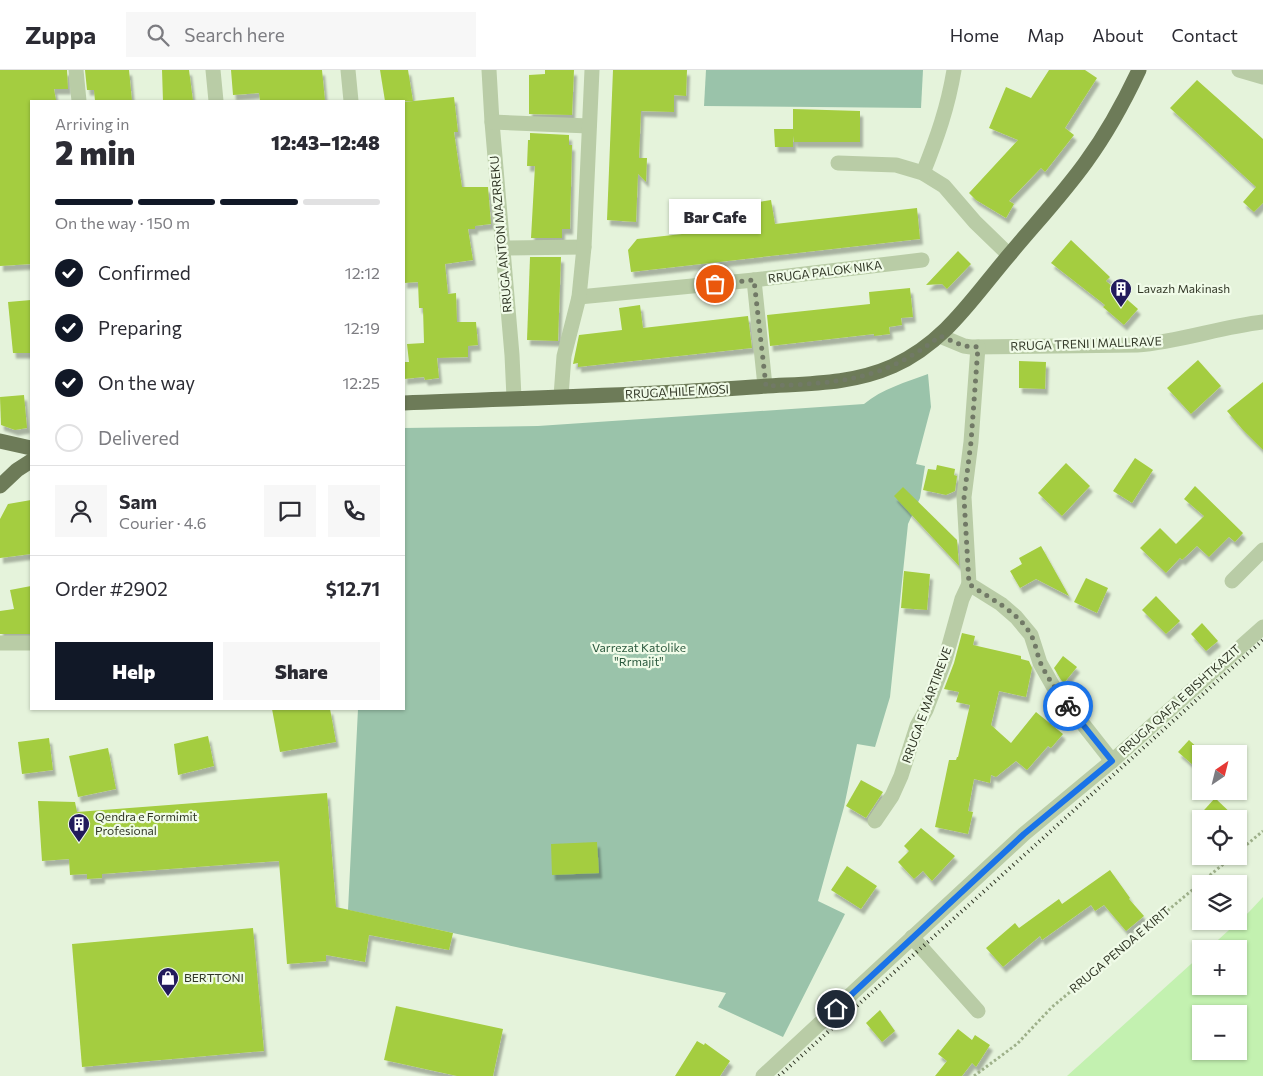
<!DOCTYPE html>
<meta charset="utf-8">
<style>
:root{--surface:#fff;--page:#f7f7f7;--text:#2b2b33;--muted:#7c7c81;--line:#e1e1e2;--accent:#111827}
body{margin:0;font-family:Commissioner,sans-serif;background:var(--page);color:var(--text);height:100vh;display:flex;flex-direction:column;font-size:19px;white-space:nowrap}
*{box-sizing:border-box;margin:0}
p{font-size:16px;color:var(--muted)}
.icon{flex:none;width:28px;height:28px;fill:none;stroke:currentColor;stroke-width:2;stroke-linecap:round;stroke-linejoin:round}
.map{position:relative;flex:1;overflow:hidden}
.side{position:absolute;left:30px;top:30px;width:375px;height:610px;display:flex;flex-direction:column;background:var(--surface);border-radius:0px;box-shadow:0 1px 4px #0004}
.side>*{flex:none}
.needle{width:32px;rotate:35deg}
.tools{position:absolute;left:1192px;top:675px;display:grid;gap:10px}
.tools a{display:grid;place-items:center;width:55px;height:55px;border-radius:0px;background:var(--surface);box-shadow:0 1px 4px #0004;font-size:25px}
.pin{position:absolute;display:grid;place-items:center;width:42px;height:42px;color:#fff;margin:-21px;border:2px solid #fff;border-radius:50%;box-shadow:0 1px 5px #0007}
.courier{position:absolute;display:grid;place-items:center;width:50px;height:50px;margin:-25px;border:4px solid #1a73e8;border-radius:50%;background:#fff;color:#222;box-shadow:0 1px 6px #0007}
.bubble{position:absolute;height:35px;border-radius:0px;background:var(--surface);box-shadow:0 1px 4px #0004;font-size:16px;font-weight:800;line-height:35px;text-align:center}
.head em{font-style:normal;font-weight:800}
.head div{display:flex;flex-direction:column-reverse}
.head{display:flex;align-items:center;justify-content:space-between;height:85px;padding:0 25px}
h1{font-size:32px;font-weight:800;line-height:38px}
.bar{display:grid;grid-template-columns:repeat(4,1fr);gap:8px 5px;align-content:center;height:60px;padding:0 25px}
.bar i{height:6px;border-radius:4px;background:var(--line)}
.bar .active{background:var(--accent)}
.bar p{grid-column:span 4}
.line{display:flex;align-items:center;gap:12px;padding:0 25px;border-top:1px solid var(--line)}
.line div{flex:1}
.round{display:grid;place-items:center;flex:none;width:52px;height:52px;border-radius:0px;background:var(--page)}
ol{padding:0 25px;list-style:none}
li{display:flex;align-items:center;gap:15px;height:55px}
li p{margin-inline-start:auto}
li .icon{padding:5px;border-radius:50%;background:var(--accent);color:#fff;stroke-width:4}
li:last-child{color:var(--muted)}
li i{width:28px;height:28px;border:2px solid var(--line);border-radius:50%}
.primary-button{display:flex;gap:10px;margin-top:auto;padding:10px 25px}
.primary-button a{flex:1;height:58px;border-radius:0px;background:var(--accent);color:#fff;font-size:20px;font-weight:800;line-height:58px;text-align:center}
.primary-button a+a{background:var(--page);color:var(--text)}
header{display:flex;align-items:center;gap:30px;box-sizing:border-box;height:70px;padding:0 25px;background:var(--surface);border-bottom:1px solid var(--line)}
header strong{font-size:24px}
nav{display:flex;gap:28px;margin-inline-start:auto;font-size:18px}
.search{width:350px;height:45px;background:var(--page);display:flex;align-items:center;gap:12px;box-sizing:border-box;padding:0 18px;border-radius:0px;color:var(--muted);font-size:19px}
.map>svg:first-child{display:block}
.green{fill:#9ac3aa}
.sand{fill:#c3f1b0;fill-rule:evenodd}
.building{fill:#a4cd40;filter:url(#shadow)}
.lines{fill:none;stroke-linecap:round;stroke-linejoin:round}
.path{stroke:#9eb08a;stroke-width:3;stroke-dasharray:2.5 2.5;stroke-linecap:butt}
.minor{stroke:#b9cca6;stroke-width:15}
.major{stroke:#6d7b58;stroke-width:15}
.rail{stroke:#323827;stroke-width:4;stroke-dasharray:1 4;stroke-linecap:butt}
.done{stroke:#717966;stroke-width:5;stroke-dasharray:0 9}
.route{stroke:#1a73e8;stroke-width:6}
.labels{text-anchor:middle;stroke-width:4.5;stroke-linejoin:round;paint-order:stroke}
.street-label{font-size:12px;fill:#323827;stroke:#f0fbe8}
.poi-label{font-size:12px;fill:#323827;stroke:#f0fbe8;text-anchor:start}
.park-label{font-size:12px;fill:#2a583d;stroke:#f0fbe8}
</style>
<header>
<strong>Zuppa</strong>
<div class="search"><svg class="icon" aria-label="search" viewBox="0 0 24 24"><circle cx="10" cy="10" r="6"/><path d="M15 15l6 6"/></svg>Search here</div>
<nav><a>Home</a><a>Map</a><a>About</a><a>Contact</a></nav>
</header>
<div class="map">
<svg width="1263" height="1006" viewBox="0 0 1263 1006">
<defs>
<filter id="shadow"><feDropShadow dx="3" dy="5.5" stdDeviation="1" flood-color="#0004"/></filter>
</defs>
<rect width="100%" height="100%" fill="#e5f3db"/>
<!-- green -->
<g class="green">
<path d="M706,0H923L921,38L704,36Z"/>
<path d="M928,304L931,337L916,394L925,396L920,428L908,454L890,627L875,677L857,674L844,737L818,831L845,844L783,967L718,937L726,923L348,840L358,639H404V358L538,356L864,334C882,319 906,312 928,304Z"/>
</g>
<!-- sand -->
<path class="sand" d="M1263,827V1006H1067L1201,885V916H1239V879H1208L1249,842ZM1201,944H1239V981H1201Z"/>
<!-- building -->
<g class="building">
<path d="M0,0H67L68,19H54L56,30L31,31V194L0,196Z"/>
<path d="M85,0H129L132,31H95L94,20H87Z"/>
<path d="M162,0H189L193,31H163Z"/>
<path d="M231,0H322L325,31H260L259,23L233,25Z"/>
<path d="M380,0H408L413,31H385Z"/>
<path d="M545,0H574L572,45L529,44V5L545,4Z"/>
<path d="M613,0H687L686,26L674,25V42L641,41L639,88H647L646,112L638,104L636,152L607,150Z"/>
<path d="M1049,0H1085L1097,8L1065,58L1074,65L1045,102L1041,98L1009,131L1014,134L1006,148L976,130L969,123L1018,70L989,58L1006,17L1031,28Z"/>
<path d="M1197,10L1263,69V133L1254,142L1243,132L1256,117L1170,38Z"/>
<path d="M454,27L458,62H454L462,117H488L491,154L475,156V159H468L473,190L445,194L448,224L456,223L457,252H476L478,275L468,276V287L437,288L439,308L425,310L424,307L404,309V292H409L407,274L424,273L423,238H419L418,212L404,213V32Z"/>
<path d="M793,39L860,41V72H794L793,66V77H775L774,59H793Z"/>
<path d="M530,63L569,65V75H572L570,159H562V168H531L535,96H527L528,70H530Z"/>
<path d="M771,130L775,154L917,138L920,169L631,202L628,180L637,169L709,161L708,153L743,149L740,135Z"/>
<path d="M1071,170L1110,207L1106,211L1138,239L1124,255L1103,237L1105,235L1051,193Z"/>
<path d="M958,181L971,194L947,219L942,214L926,215Z"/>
<path d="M530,187H561L558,271L527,270Z"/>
<path d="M910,218L913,247L901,248L902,255L889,257L890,264L874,266V264L770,276L767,245L870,234L869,222Z"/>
<path d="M31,230V283H13L8,232Z"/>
<path d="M640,235L643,258L748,246L752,278L578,297V293L573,294L579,265L622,260L619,238Z"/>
<path d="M1198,290L1221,316L1191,344L1167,318Z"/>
<path d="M1019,291L1046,292L1045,319L1019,318Z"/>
<path d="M1263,312V380L1243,360L1227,341Z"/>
<path d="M24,325L27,358L15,360L1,355L0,327Z"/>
<path d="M1135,388L1153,400L1132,433L1113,421Z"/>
<path d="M1066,393L1090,416L1062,446L1038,423Z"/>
<path d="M937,395L955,399L954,405L957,406L955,421L946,425L923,420L928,399L936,400Z"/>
<path d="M1195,416L1243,463L1235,472L1229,467L1209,487L1197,476L1182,490L1180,488L1166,503L1140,478L1160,458L1176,474L1204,446L1184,429Z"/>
<path d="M903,417L957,470L959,496L894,426Z"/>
<path d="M31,430V484L0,488V449L8,434Z"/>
<path d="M1041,476L1069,526L1036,509L1020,518L1010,501L1022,494L1019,488Z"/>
<path d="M904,501L930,504L927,540L901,538Z"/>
<path d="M1086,508L1108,518L1097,543L1074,532Z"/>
<path d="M31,516V564H0V541L14,539L10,520Z"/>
<path d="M1156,526L1180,551L1166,564L1142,540Z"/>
<path d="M1202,553L1218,571L1206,581L1191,564Z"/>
<path d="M962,563L975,566L973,575L1021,586V589L1029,591L1032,598L1026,627L999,621L991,655L1011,673L1036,642L1063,664L1051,678L1048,676L1027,700L1016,691L996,707L991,705L990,713L974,709L968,741L973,742L968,764L935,757L949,690H956L957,687H958L970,635L956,632L959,622L944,619L954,593Z"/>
<path d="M1063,586L1077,597L1064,613L1061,610L1054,598Z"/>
<path d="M272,639H330L336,672L280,682Z"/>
<path d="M208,666L214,696L178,705L174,674Z"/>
<path d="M49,668L53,700L22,704L18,672Z"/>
<path d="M1189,670L1201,681V702L1178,682Z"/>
<path d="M108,678L116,719L78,727L69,686Z"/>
<path d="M861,710L883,722L866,748L846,736Z"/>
<path d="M327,723L336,837L453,863L449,880L369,865L365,892L326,885V891L287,894L279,791L102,804V808L87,809V804L70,805L69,789L42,791L38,731L75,732L77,742Z"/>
<path d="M1215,728L1237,749H1196Z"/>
<path d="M921,758L955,786L932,811L923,801L914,809L898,792L909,781L904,776Z"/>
<path d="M597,772L599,803L552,805L551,774Z"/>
<path d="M847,796L877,816L861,839L831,820Z"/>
<path d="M1110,800L1130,828L1129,829L1144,846L1126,861L1104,835L1095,841L1091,835L1042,870L1040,866L1003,897L986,878L1015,853L1019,858L1059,829L1062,834Z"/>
<path d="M253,858L264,981L82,997L72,874Z"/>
<path d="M396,936L503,959L493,1006H457L384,990Z"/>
<path d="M880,940L895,961L882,972L866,953Z"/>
<path d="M958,959L972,970L975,965L990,975L976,997L972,993L962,1006H935L947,991L938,984Z"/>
<path d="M697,971L704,975L705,973L730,991L720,1006H675Z"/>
</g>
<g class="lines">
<!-- path -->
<g class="path">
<path d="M1239,781L1263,761"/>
<path d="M974,1006L1017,974L1052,937L1233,786"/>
</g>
<!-- minor -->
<g class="minor">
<path d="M76,0L79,31"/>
<path d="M213,0L216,31"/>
<path d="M348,0L351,31"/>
<path d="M489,0L492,52L512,285L514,328"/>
<path d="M1239,0L1263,7"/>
<path d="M492,52L589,56"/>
<path d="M838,93L896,95L923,103L944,116L975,152L1009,185"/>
<path d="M923,103C937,68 948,37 954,0"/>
<path d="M502,178L584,177"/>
<path d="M754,210L765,316"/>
<path d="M579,227L754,210L922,190"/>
<path d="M940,266L964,276L971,277L1137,275C1179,272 1220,257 1263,252"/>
<path d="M978,277L971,372L964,427L969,514L1001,534L1016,547L1031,565L1040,593L1053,616L1112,691"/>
<path d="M561,326L564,286L579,227L584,177L592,0"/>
<path d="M1232,511L1263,480"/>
<path d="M0,573H31"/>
<path d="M875,751L892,726L901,706L917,656L926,640L945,590L962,529L969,514"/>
<path d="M912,867L978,941"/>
<path d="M763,1006L1024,764L1112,691L1263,557"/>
</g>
<!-- major -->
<g class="major">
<path d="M404,333C520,328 637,326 753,317C801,313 848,316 893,296C946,272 973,227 1010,184C1035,154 1063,124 1086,92C1107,63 1124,32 1139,0"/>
<path d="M0,371L31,378"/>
<path d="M0,416L17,400L31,391"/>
</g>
<!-- rail -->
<path class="rail" d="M779,1006L1263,570"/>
</g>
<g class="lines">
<!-- done -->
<path class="done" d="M715,214L754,210L766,316C836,313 882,312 940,266L964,276L978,277L971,372L964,428L969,514C990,529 1018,541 1031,565C1036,574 1037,585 1041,594C1048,609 1058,622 1068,636"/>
<!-- route -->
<path class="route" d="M836,939L1024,764L1112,691L1068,636"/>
</g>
<!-- icons -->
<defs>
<g id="building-pin" transform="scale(1.125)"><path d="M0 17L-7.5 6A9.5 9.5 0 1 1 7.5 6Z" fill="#221a5c" stroke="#f0fbe8"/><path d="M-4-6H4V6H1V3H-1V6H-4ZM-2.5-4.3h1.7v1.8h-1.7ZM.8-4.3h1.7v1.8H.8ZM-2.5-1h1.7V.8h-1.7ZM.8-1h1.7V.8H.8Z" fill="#fff"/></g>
<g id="shop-pin" transform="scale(1.125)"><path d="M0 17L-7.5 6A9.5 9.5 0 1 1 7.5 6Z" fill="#221a5c" stroke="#f0fbe8"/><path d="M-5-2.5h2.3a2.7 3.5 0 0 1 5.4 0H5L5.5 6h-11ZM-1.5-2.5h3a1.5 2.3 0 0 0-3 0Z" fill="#fff"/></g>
</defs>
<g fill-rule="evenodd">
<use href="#building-pin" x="1121" y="219"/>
<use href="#building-pin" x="79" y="754"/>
<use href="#shop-pin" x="168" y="908"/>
</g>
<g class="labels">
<!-- street labels -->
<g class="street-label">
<text transform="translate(501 164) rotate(-95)" y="4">RRUGA ANTON MAZRREKU</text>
<text transform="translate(825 202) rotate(-7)" y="4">RRUGA PALOK NIKA</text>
<text transform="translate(1086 274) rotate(-2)" y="4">RRUGA TRENI I MALLRAVE</text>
<text transform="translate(677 322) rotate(-3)" y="4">RRUGA HILE MOSI</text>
<text transform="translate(1180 630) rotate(-42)" y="4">RRUGA QAFA E BISHTKAZIT</text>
<text transform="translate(927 635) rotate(-70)" y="4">RRUGA E MARTIREVE</text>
<text transform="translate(1120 880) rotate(-40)" y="4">RRUGA PENDA E KIRIT</text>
</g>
<!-- poi labels -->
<g class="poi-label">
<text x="1137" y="223">Lavazh Makinash</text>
<text x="95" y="751">Qendra e Formimit<tspan x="95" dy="14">Profesional</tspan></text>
<text x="184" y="912">BERTTONI</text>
</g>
<!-- park labels -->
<g class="park-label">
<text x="639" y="582">Varrezat Katolike<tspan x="639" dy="14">"Rrmajit"</tspan></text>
</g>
</g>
</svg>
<div class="tools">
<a><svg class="needle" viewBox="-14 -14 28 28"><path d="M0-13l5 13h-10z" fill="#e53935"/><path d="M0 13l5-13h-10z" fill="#7c7c81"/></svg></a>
<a><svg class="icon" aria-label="locate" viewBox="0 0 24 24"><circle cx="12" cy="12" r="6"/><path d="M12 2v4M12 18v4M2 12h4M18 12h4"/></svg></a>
<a><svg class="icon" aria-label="layers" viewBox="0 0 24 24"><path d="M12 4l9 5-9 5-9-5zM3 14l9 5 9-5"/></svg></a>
<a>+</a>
<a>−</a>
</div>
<div class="pin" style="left:715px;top:214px;background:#ea580c"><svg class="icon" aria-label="bag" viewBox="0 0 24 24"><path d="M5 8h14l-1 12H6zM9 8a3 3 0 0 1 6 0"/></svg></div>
<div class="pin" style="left:836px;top:939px;background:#1f2937"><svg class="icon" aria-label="home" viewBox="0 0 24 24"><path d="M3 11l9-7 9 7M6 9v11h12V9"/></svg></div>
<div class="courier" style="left:1068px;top:636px"><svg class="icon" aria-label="bike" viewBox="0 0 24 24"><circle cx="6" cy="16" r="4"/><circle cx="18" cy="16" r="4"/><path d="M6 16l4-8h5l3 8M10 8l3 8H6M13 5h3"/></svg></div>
<div class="bubble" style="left:669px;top:129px;width:92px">Bar Cafe</div>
<section class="side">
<div class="head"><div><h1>2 min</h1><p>Arriving in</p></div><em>12:43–12:48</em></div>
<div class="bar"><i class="active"></i><i class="active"></i><i class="active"></i><i></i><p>On the way · 150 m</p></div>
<ol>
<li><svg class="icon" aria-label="check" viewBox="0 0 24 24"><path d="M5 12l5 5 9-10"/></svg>Confirmed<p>12:12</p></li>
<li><svg class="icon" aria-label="check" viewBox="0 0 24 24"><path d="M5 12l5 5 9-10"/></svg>Preparing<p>12:19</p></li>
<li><svg class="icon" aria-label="check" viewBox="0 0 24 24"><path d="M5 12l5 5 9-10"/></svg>On the way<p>12:25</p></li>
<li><i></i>Delivered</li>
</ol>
<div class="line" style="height:90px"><a class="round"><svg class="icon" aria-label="person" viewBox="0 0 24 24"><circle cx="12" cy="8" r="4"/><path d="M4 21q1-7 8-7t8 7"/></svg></a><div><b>Sam</b><p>Courier · 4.6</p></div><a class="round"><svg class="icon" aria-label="chat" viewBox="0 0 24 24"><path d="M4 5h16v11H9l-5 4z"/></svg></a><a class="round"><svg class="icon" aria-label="phone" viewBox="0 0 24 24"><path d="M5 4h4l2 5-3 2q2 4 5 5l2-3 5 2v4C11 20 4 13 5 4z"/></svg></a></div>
<div class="line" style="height:65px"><div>Order #2902</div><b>$12.71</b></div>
<div class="primary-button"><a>Help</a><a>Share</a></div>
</section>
</div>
